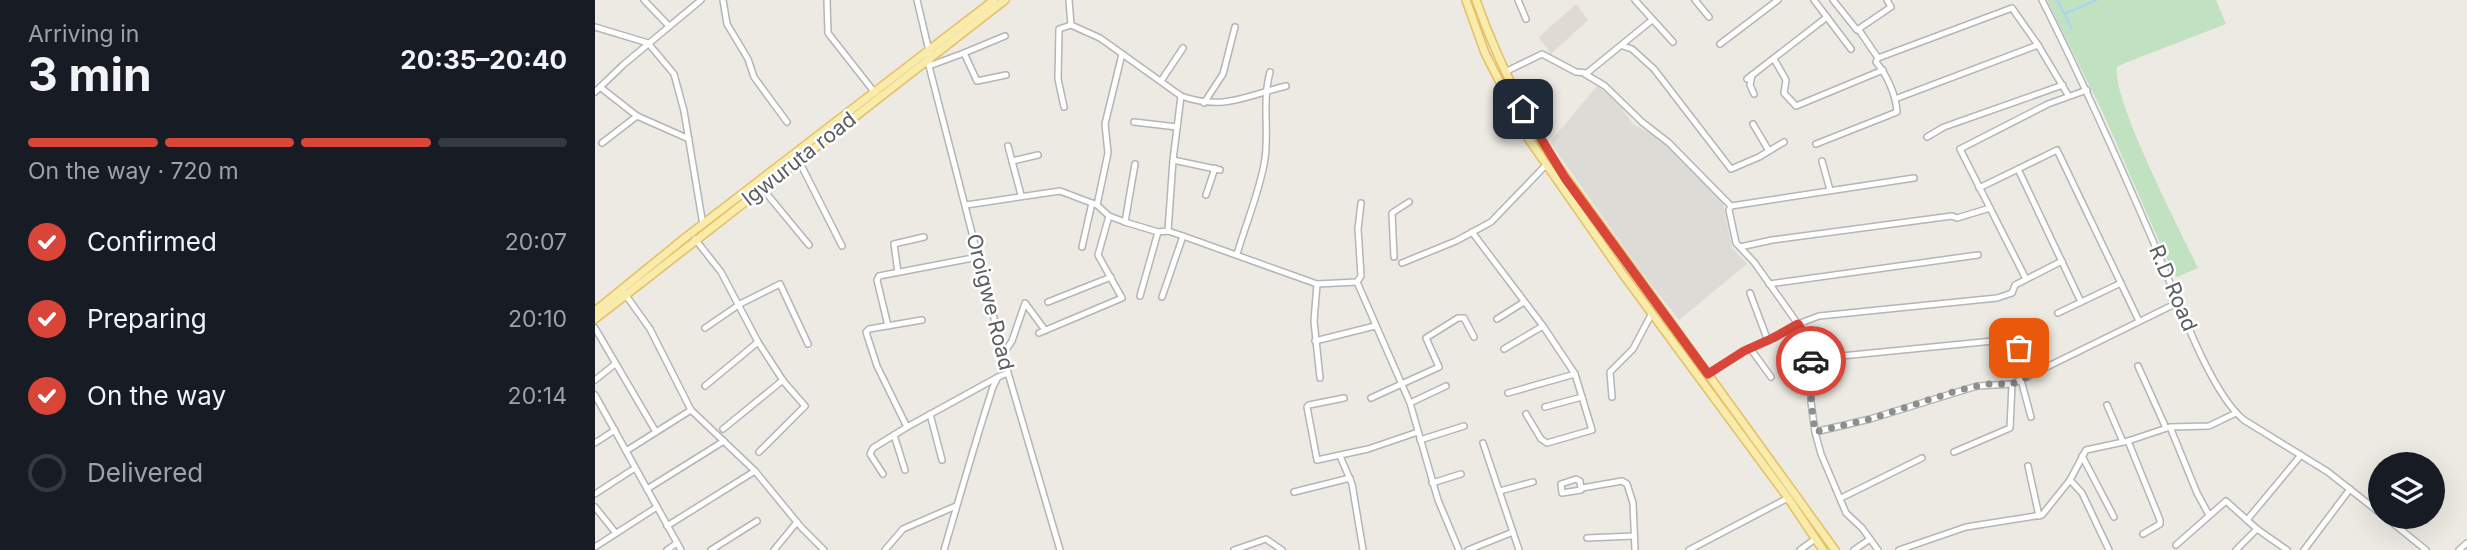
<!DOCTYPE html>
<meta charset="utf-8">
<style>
:root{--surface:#171b24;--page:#20242c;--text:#f1f3f6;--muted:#9ea1a6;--line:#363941;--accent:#da453a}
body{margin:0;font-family:Inter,sans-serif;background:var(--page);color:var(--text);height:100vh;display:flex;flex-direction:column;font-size:26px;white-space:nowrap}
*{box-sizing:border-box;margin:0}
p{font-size:23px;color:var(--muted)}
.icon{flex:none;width:38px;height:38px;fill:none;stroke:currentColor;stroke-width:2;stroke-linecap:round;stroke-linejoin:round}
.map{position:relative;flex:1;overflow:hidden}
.drawer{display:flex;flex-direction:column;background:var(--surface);width:595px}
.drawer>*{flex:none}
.fabs{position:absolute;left:1773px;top:452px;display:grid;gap:14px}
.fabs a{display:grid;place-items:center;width:77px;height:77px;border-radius:50%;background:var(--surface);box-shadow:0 7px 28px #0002;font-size:35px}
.pin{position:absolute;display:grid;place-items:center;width:60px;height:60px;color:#fff;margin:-30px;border-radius:14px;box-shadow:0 4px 10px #0006}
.courier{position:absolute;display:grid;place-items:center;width:70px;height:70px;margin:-35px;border:5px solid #da453a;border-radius:50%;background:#fff;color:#222;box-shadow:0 2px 9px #0007}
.headline em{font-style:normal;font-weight:700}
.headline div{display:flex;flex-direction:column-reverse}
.headline{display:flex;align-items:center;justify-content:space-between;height:119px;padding:0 28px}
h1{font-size:46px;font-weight:700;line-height:52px}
.bar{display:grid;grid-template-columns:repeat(4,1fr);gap:10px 7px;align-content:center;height:84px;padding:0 28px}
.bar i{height:9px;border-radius:5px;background:var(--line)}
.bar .on{background:var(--accent)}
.bar p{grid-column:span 4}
ol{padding:0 28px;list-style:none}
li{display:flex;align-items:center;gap:21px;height:77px}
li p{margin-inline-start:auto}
li .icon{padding:7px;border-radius:50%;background:var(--accent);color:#fff;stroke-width:4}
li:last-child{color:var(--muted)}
li i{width:38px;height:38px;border:4px solid var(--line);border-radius:50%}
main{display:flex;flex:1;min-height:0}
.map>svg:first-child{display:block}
.industrial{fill:#dddbd6}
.education{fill:#dfdbd3}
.green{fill:#c1e2c0}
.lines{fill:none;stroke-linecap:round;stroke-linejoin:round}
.stream{stroke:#a7d5f7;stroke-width:2}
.minor-casing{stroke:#b3b5b8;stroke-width:8}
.major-casing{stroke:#e5bf62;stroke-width:10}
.minor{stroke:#fff;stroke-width:5}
.major{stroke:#f8ebab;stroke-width:7}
.done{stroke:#8d8f8f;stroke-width:7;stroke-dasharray:0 12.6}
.route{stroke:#da453a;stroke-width:9}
.labels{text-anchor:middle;stroke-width:5;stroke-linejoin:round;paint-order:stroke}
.street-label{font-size:21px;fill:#5a5e62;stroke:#fff}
</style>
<main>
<section class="drawer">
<div class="headline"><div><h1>3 min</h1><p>Arriving in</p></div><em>20:35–20:40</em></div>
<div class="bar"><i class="on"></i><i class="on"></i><i class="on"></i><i></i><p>On the way · 720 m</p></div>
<ol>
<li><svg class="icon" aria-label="check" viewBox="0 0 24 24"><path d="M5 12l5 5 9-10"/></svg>Confirmed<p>20:07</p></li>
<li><svg class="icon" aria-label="check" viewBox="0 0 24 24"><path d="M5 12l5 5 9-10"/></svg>Preparing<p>20:10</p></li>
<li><svg class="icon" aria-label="check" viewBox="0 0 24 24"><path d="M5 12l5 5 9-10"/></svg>On the way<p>20:14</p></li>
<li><i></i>Delivered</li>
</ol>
</section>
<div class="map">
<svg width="1872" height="550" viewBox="0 0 1872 550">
<rect width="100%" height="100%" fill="#eceae2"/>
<!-- industrial -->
<path class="industrial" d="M1002,86L1021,101L1038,124L1065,139L1128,203L1137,248L1152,264L1084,320L1047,273L955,142Z"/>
<!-- education -->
<path class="education" d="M981,4L993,20L956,54L944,37Z"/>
<!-- green -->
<path class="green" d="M1452,0H1621L1631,24L1530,63L1522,67C1516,98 1586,232 1603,268L1582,277L1578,273L1508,113Z"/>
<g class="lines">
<!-- stream -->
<g class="stream">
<path d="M1462,0L1477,29"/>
<path d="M1469,14L1502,0"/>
</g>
<!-- minor casing -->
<g class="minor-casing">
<g id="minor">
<path d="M49,0L74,26"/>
<path d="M128,0L132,24L153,59L159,77L192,122"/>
<path d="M232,0L233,33L280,93"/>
<path d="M322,0L334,51V66L413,373L465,550"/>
<path d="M474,0L476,25"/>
<path d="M923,0L931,19"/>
<path d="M1040,0L1078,42"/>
<path d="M1100,0L1114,17"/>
<path d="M1219,0L1256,49"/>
<path d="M1238,0L1262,30L1296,7L1292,0"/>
<path d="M1447,0C1487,79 1523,160 1558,241C1578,287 1613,391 1649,420L1733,472L1785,513"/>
<path d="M0,27L53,43L79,74L89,111L108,225"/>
<path d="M1125,44L1183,0"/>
<path d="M1028,46L1037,49L1059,69L1136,169L1164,157L1189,142"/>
<path d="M369,53L410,36"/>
<path d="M1283,58L1417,8L1443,45L1473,95"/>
<path d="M1179,59L1191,80L1189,93L1201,106L1288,70"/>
<path d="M334,66L369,53L382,81L411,75"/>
<path d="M910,72L947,54L981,72L992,73L1057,20"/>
<path d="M990,74L1010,86L1047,122L1074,143L1136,206L1134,210L1141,243L1159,262L1203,324L1224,316L1402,298L1417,293L1420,285L1467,261"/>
<path d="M1157,75L1155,85L1159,94"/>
<path d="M1152,79L1232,17"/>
<path d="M566,81L588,48"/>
<path d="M5,87L42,116L94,139"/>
<path d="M0,92L28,65L106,0"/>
<path d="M1300,99L1443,45"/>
<path d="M609,103L628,74L640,27"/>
<path d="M469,107L463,79L464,29L476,25L505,38L586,96C629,111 650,96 691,86"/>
<path d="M539,122L582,127"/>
<path d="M1158,124L1174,151"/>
<path d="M1332,137L1349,127L1468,85"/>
<path d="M7,143L42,116"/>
<path d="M1221,144L1302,112C1301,95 1292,75 1281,62L1283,58L1264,30"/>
<path d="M413,146L426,195"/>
<path d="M203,159L247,246"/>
<path d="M578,160L625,170"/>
<path d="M417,161L443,155"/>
<path d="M1227,161L1235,190"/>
<path d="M1423,169L1486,302"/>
<path d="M167,188L214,245"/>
<path d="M1384,188L1462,150L1544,321"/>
<path d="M611,195L620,168"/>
<path d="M371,205L465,191L502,205L514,216L530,222L563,232L573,231L588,236L722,284L762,282"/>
<path d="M502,205L513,153L510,124L527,54"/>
<path d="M1136,206L1319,178"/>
<path d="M530,222L540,164"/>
<path d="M573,231L578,160L586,96"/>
<path d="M877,232L948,326L980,374L997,430L952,443L946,439L931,414"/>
<path d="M100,239L126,272L163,342L189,382L210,406L164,452"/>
<path d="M487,247L497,203"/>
<path d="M1145,247L1177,240L1357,216L1362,218L1395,208"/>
<path d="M642,254C651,223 665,191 670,159C674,130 667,101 675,72"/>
<path d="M799,257L797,213L814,202"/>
<path d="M807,263L861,241L896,222L951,165"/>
<path d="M303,272L299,244L329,237"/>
<path d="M1431,279L1365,149L1453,104L1492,90"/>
<path d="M762,282L815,403L843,500L864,550"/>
<path d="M762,282L766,276L763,229L766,203"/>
<path d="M722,284L719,321L725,378"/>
<path d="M1174,284L1383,255"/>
<path d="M1155,293L1173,341"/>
<path d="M30,294L55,329L96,410L160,471L206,527L229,550"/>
<path d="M545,296L563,232"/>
<path d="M567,297L588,236"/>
<path d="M453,302L516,277"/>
<path d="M1463,313L1526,283"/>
<path d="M902,319L929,302"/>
<path d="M293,326L282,280L284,276L383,257"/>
<path d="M0,328L61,432"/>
<path d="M110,328L145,304L185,284L213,344"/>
<path d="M444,333L527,298L503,255L514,216"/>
<path d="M720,341L780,326"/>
<path d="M1155,348L1176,377"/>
<path d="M1424,348L1432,377"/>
<path d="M909,349L948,326"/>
<path d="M408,354L417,341L430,303L450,330"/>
<path d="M1216,359L1398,341"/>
<path d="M1543,366L1571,428"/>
<path d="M1113,374L1149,351L1204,325L1216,351V402L1220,432L1226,454L1251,513L1267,528L1283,550"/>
<path d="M0,380L20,364"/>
<path d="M1426,380L1436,417"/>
<path d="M110,386L163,342"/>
<path d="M913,393L980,374"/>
<path d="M0,395L86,550"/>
<path d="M1017,397L1015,372L1038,349L1057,313"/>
<path d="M749,398L714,405L712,407L722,460L773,449L823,432"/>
<path d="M776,398L844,367L831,338L863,318H869L879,337"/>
<path d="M815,403L851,386"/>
<path d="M1512,405L1528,442"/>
<path d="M950,407L987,397"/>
<path d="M335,414L347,460"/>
<path d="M312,427L282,366L271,332L274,329L327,320"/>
<path d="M1575,427L1602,493L1614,515"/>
<path d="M128,429L188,380"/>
<path d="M1220,432L1275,419L1382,386L1417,384L1584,302"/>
<path d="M299,435L310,470"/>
<path d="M825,440L869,426"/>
<path d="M1533,441L1565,520V524L1548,534"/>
<path d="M0,443L20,430"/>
<path d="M888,443L924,550"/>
<path d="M31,451L96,410"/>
<path d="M1359,452L1415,428L1417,384"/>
<path d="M745,456L757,484L768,550"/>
<path d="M1487,456L1519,517"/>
<path d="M1433,466L1444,516"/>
<path d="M288,474L275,454L278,448L312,427L403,377"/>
<path d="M981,479L985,481L986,490L967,493L966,484Z"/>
<path d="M1475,480L1487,493L1514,550"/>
<path d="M837,483L866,474"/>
<path d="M987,488L1027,481L1032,484L1038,503L1040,550"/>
<path d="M52,489L129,441"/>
<path d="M905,491L938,482"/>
<path d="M699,492L755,478"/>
<path d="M0,494L40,468"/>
<path d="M1246,498L1327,458"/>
<path d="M0,507L20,532"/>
<path d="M1789,516L1831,550"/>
<path d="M1652,520L1706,455"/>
<path d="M72,526L160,471"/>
<path d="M992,538L1039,536"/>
<path d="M1581,545L1631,501L1662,529L1692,550"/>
<path d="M0,547L62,507"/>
<path d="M72,550L82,543"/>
<path d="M116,550L162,521"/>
<path d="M179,550L202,522"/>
<path d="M290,550L308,529L361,506"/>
<path d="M349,550C365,496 380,442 398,387L403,377L413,373"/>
<path d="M639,550L671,539L687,550"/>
<path d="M873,550L918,532"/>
<path d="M1094,550L1193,498"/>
<path d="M1205,550L1220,539"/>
<path d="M1259,550L1275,539"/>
<path d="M1304,550L1371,527L1447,515L1475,480L1491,450L1533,441L1575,427L1614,426L1641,413"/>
<path d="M1641,550L1662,529"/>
<path d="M1709,550L1755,489"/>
<path d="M1864,550L1872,543"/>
</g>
</g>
<!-- major casing -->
<g class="major-casing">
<g id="major">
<path d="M871,0L890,53L933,138L1027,273L1193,498L1228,550"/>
<path d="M881,0C901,57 927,109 959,161L1240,550"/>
<path d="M0,311L91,237L399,0"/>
<path d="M0,319L410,0"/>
</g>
</g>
<!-- minor -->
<use href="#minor" class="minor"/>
<!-- major -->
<use href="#major" class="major"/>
</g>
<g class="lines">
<!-- done -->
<path class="done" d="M1216,361V402L1220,432L1275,419L1361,391L1392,384H1417L1432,377L1424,348"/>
<!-- route -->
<path class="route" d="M928,109L970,178L1113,374L1149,351L1178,338L1203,324L1213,342L1216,361"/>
</g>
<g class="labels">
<!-- street labels -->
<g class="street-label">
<text transform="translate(204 159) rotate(-38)" y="7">Igwuruta road</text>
<text transform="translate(1578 288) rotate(67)" y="7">R.D Road</text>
<text transform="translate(395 302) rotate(76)" y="7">Oroigwe Road</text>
</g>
</g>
</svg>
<div class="fabs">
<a><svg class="icon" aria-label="layers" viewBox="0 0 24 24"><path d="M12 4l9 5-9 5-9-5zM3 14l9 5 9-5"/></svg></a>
</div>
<div class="pin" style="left:1424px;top:348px;background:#ea580c"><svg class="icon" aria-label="bag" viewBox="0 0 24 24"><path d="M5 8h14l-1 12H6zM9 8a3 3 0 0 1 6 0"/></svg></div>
<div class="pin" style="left:928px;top:109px;background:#1f2937"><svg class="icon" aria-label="home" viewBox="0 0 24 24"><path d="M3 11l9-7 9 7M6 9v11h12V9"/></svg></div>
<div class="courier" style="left:1216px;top:361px"><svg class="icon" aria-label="car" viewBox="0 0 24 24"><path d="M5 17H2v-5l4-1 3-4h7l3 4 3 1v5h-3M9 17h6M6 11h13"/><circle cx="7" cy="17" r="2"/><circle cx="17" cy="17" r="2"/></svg></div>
</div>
</main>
